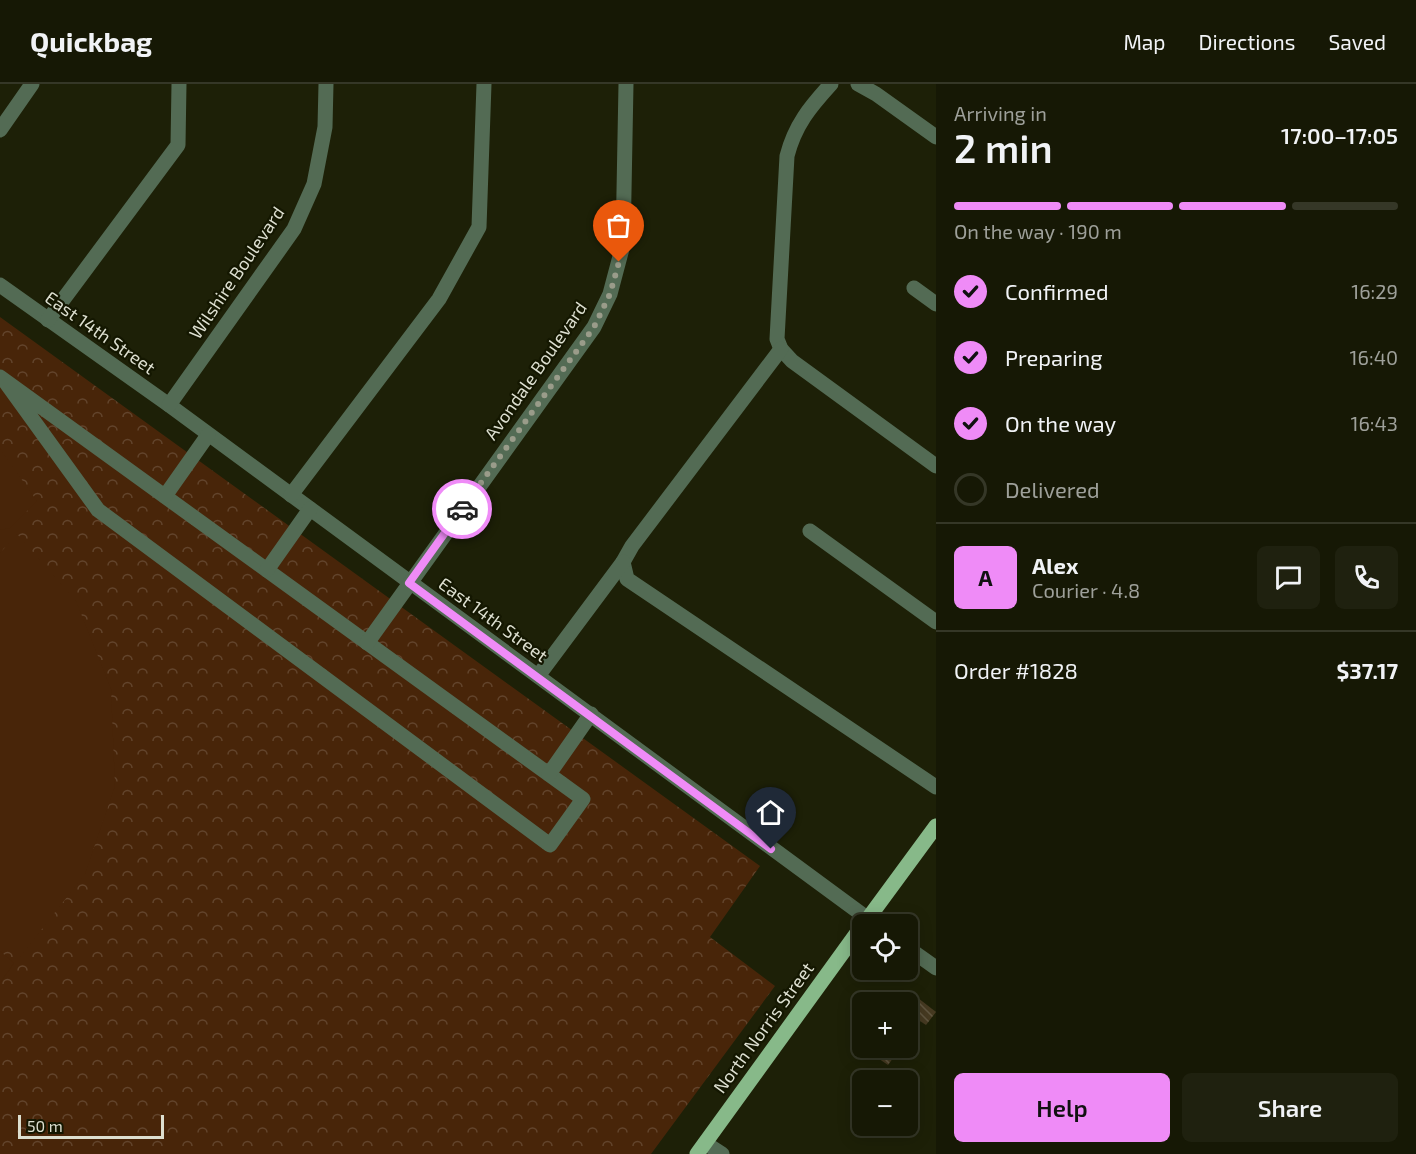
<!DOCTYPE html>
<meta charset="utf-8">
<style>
:root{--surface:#161805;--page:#1f210f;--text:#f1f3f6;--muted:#9ea09a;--line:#353727;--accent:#ef8bf7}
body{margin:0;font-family:"Exo 2",sans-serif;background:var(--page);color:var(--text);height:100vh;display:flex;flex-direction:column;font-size:22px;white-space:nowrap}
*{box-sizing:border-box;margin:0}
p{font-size:20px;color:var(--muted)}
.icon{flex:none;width:33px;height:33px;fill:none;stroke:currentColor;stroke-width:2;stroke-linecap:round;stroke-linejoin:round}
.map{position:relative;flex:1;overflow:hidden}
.sheet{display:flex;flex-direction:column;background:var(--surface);width:480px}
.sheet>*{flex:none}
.fabs{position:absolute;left:852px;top:830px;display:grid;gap:12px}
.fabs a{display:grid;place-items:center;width:66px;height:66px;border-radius:9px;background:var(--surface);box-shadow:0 3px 15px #0003,0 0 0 2px var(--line);font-size:30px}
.scale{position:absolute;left:18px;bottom:15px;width:146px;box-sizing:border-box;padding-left:6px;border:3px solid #dddfd0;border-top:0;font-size:16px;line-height:21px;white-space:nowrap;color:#dddfd0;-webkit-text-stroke:4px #141701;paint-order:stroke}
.pin{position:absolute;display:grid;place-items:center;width:51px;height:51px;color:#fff;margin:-62px -26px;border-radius:50% 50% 50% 0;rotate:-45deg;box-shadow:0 0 6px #0007}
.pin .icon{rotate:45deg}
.courier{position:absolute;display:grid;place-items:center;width:60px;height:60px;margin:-30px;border:4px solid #ef8bf7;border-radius:50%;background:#fff;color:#222;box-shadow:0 2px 8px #0007}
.headline em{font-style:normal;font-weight:600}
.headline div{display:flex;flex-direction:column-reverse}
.headline{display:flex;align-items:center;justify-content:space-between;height:102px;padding:0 18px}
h1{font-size:39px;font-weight:600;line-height:45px}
.bar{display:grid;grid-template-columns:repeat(4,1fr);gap:9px 6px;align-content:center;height:72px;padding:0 18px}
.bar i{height:8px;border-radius:4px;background:var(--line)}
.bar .selected{background:var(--accent)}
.bar p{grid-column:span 4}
.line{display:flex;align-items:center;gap:15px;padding:0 18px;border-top:2px solid var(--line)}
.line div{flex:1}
.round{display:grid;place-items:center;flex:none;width:63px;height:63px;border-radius:9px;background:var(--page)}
ol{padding:0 18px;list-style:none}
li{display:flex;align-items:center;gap:18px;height:66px}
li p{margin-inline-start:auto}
li .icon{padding:6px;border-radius:50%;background:var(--accent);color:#111;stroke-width:4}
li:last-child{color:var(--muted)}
li i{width:33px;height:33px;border:3px solid var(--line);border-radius:50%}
.button{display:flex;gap:12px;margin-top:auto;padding:12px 18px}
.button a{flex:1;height:69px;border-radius:9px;background:var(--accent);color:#111;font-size:24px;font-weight:600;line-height:69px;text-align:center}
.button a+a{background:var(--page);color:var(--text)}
header{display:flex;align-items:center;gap:36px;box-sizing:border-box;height:84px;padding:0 30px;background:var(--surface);border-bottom:2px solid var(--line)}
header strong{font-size:28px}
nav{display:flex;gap:33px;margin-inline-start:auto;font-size:21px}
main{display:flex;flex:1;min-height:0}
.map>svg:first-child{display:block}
.park{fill:url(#park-crowns)}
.pitch{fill:#482509}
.building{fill:url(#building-back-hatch)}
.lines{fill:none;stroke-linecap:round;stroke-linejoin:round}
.minor{stroke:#536b54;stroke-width:15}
.major{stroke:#87b989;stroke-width:15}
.done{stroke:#9a9c8a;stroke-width:6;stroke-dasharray:0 10.8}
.route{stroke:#ef8bf7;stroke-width:8}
.labels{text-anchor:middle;stroke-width:4.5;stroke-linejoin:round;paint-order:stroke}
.street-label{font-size:18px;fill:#dddfd0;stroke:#141701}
</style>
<header>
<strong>Quickbag</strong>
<nav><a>Map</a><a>Directions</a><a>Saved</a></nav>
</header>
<main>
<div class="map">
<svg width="936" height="1070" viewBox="0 0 936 1070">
<defs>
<pattern id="park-crowns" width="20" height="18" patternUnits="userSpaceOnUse" patternTransform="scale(1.5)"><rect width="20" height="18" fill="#482509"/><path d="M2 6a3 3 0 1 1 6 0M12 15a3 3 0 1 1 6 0" fill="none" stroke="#62442c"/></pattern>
<pattern id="building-back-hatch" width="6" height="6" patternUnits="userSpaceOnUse" patternTransform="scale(1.5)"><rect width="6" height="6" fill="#463a21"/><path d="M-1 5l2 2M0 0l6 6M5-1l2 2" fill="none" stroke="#605640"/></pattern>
</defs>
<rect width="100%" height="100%" fill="#1d2007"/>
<!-- park -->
<path class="park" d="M0,233L760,782L710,853L775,902L651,1070H0Z"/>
<!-- pitch -->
<g class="pitch">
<path d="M0,365L37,417L10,444L0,446Z"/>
<path d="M17,450L76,517L111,605L115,702L85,790L20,873L0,854V469Z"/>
<path d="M0,867L14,879L0,899Z"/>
</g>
<!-- building -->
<g class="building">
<path d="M909,907L936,928L926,941L920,937L908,954V918H901Z"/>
<path d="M868,963H901L888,981L866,966Z"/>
</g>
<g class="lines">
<!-- minor -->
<g class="minor">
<path d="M831,0C810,23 795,41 787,72L777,255L781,265L792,277L936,382"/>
<path d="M858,0L876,10L936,53"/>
<path d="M0,46L32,0"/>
<path d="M0,201L169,321L875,840"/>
<path d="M914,204L936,220"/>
<path d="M48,236L178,61L179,0"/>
<path d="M781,265L632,462L623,478L627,495L936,703"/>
<path d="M0,293L583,715L550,761L98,426L4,296"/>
<path d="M169,321L294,145L314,100L325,43L326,0"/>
<path d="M291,411L439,215L479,143L484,0"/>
<path d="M165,412L208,351"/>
<path d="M810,447L936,538"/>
<path d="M267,486L310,425"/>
<path d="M367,559L594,243L610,210L623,161L626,0"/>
<path d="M538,592L623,478"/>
<path d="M549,690L591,630"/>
<path d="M908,864L936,884"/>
<path d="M705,1059L722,1070"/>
</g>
<!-- major -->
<g class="major">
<path d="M864,840L936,742"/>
<path d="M697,1070L862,842"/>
</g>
</g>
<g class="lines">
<!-- done -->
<path class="done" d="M462,425L594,243L610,210L619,178"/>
<!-- route -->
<path class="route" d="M462,425L409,499L771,765"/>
</g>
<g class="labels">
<!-- street labels -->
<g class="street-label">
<text transform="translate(237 189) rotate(-56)" y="6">Wilshire Boulevard</text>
<text transform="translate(100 249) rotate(35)" y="6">East 14th Street</text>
<text transform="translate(536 287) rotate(-55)" y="6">Avondale Boulevard</text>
<text transform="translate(493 536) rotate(36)" y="6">East 14th Street</text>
<text transform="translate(764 944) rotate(-54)" y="6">North Norris Street</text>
</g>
</g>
</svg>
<div class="fabs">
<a><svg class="icon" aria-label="locate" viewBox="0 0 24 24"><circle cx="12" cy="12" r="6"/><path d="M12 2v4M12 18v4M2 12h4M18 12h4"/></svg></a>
<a>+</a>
<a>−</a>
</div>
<div class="scale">50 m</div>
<div class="pin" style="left:619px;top:178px;background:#ea580c"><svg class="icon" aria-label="bag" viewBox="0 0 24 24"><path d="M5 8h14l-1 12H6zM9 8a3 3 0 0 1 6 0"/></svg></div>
<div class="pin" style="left:771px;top:765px;background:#1f2937"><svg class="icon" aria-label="home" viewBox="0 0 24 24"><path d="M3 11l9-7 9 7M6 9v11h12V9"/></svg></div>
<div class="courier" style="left:462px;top:425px"><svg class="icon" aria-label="car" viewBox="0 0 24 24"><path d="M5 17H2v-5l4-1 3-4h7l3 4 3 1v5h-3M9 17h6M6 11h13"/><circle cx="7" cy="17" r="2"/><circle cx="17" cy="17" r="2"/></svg></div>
</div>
<section class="sheet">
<div class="headline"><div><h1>2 min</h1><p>Arriving in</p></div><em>17:00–17:05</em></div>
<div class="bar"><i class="selected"></i><i class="selected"></i><i class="selected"></i><i></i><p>On the way · 190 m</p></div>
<ol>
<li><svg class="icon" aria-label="check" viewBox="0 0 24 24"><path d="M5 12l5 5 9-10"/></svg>Confirmed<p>16:29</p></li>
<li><svg class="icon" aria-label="check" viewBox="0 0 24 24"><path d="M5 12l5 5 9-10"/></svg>Preparing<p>16:40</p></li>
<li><svg class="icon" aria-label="check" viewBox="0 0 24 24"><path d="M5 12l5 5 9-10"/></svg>On the way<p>16:43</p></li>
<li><i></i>Delivered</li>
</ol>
<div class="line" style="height:108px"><b class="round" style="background:var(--accent);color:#111">A</b><div><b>Alex</b><p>Courier · 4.8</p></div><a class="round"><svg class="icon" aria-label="chat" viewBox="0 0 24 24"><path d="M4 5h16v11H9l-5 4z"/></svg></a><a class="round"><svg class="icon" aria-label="phone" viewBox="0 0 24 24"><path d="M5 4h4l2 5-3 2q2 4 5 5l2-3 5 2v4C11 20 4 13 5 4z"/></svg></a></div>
<div class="line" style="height:78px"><div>Order #1828</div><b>$37.17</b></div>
<div class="button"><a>Help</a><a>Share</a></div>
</section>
</main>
